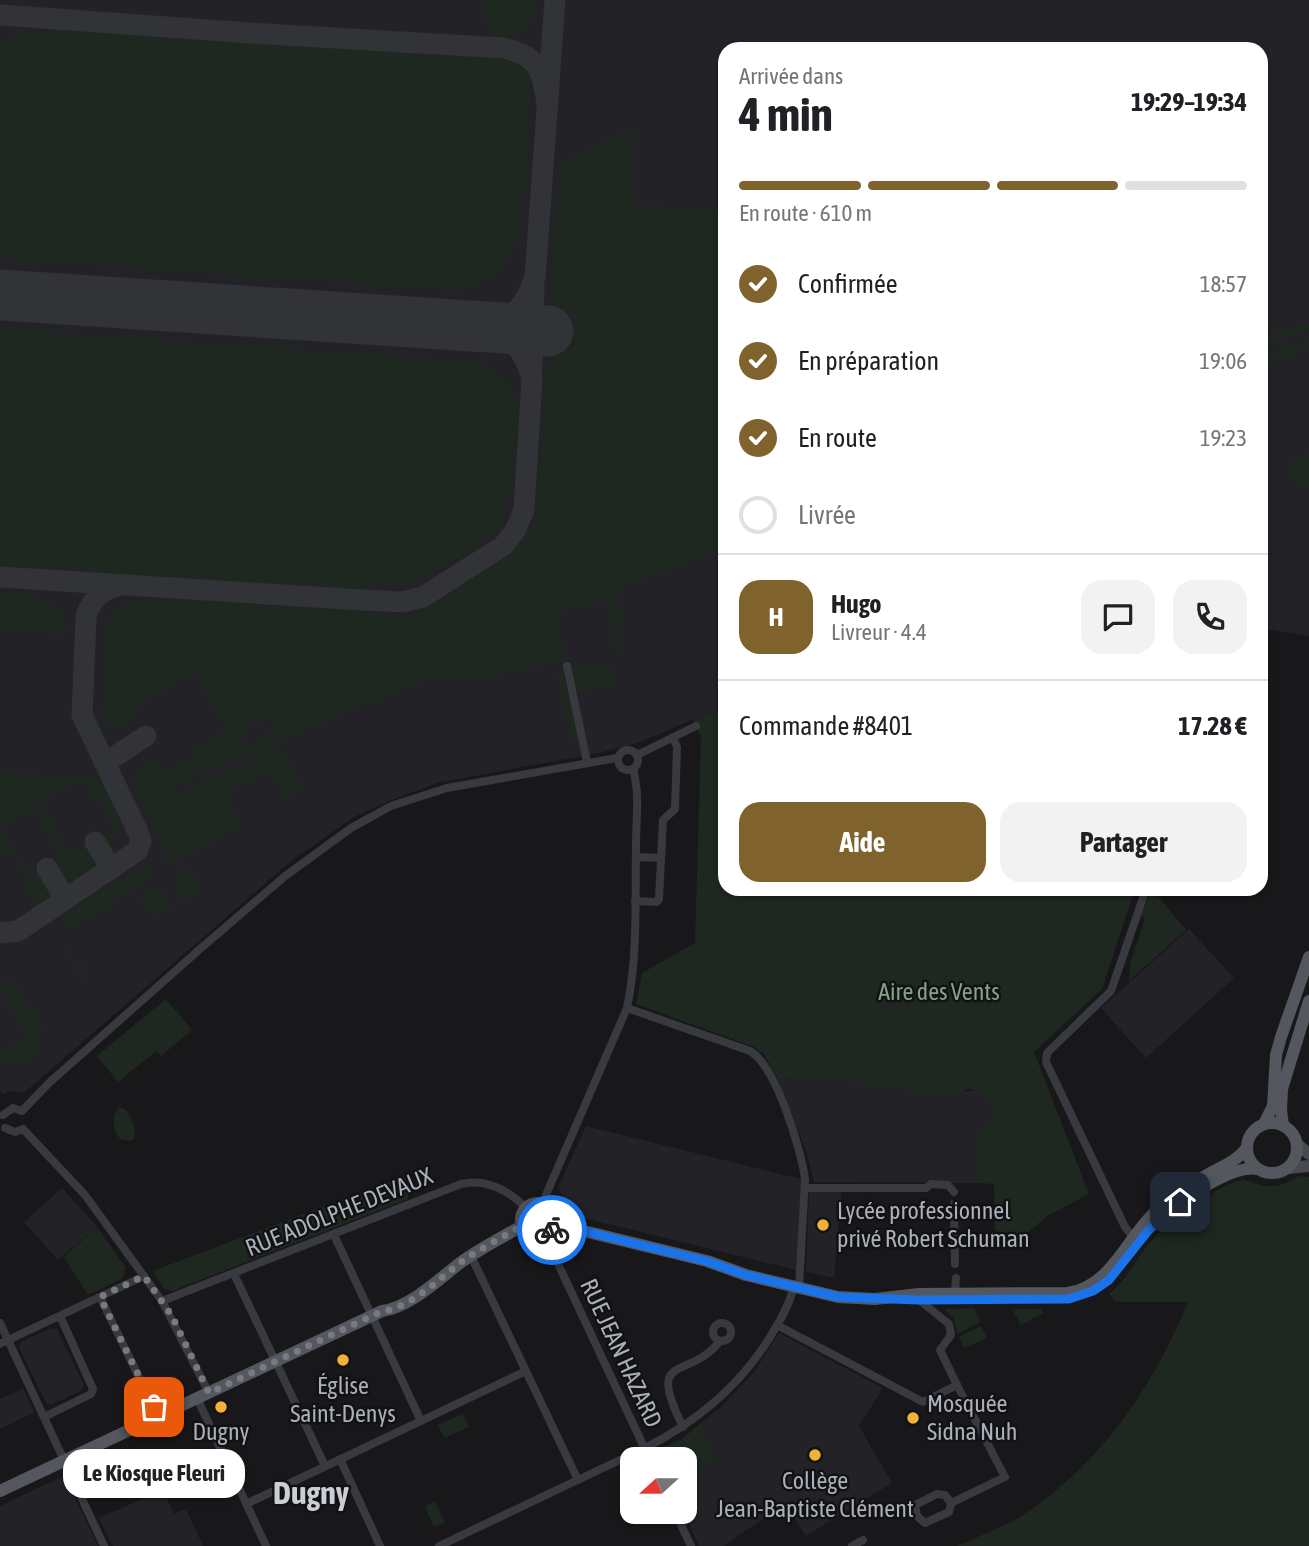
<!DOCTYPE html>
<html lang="fr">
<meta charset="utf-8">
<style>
:root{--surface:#fff;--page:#f2f2f2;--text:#202124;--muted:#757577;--line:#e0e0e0;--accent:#7f622c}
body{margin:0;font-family:"Asap Condensed",sans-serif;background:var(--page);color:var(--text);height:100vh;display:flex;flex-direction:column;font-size:26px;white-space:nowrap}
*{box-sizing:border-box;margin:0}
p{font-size:23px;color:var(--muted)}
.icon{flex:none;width:38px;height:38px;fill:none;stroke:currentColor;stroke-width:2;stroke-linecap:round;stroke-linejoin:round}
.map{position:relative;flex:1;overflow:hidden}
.sheet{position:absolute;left:718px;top:42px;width:550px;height:854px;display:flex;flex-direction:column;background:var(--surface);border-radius:21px;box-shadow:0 2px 5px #0004}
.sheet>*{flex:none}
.needle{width:46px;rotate:249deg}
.tools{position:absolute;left:620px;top:1447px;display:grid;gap:14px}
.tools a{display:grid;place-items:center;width:77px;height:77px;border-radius:14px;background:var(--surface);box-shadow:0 2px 5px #0004;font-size:35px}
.pin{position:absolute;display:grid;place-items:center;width:60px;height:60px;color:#fff;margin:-30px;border-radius:14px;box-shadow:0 4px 10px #0006}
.courier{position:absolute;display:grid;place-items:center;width:70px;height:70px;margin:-35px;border:5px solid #1a73e8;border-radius:50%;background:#fff;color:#222;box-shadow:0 2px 9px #0007}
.bubble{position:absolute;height:49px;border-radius:21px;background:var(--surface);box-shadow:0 2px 5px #0004;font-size:23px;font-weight:700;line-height:49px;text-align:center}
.overview em{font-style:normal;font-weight:700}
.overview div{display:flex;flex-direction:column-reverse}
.overview{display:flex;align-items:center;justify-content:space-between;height:119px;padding:0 21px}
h1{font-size:46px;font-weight:700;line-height:52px}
.bar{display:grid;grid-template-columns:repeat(4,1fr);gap:10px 7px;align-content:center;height:84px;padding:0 21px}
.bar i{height:9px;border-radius:5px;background:var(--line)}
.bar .current{background:var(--accent)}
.bar p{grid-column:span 4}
.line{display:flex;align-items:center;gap:18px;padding:0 21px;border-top:2px solid var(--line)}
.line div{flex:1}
.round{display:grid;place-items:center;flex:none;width:74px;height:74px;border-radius:21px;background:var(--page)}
ol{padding:0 21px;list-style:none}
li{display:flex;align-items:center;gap:21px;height:77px}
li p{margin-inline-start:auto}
li .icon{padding:7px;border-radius:50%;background:var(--accent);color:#fff;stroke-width:4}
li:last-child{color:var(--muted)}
li i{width:38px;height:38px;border:4px solid var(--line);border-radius:50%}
.button{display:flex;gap:14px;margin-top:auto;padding:14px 21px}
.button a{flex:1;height:80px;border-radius:21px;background:var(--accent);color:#fff;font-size:28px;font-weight:700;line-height:80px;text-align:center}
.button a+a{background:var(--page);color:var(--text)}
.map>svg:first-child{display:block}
.built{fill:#232327}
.green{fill:#1f2820;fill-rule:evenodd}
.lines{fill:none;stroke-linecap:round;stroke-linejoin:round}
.taxiway{stroke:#323337;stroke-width:21}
.runway{stroke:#323337;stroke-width:51}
.minor{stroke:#383a3f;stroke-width:8}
.secondary{stroke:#46494f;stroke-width:12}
.primary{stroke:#54575e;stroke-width:12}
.done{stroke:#777a81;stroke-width:7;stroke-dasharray:0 12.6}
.route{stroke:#1a73e8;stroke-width:9}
.poi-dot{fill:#f3b236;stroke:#121215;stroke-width:2.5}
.labels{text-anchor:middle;stroke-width:5;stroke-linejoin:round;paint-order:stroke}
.park-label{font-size:24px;fill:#81a483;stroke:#121215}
.poi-label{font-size:24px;fill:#aaafb9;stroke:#121215}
.street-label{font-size:24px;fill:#aaafb9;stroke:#121215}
.district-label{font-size:32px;font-weight:bold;fill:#cbced5;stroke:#121215}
</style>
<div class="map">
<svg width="1309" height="1546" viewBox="0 0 1309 1546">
<rect width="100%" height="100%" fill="#18181a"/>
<!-- built -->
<g class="built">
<path d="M0,0H1309V636L1260,628V49H724V706L641,742L599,753L437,783L389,801L354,817L291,861L24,1093L9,1091L3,1094L0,1091Z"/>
<path d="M1189,929L1234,978L1146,1058L1101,1008Z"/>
<path d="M814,1077L959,1092L975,1090L982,1093L988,1098L993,1109L990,1124L978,1134V1183L814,1182L806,1150L778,1079Z"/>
<path d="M586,1126L801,1179L796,1270L572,1215L574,1207L573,1202L562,1196L558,1187Z"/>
<path d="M62,1188L97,1227L58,1260L24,1222Z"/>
<path d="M809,1192H841L834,1278L806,1272Z"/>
<path d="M51,1328L57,1329L84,1385L82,1390L51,1405L46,1403L19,1347L21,1342Z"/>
<path d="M779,1333L881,1387L882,1390L859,1426L892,1483L806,1536L785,1503L724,1546H699L683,1512L684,1472L717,1461L701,1423L722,1406L754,1372Z"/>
<path d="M23,1388L34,1412L0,1429V1399Z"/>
<path d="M61,1477L66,1479L98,1546H0V1506Z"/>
<path d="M163,1490L174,1514L186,1509L203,1546H113L99,1518Z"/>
</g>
<!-- green -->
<g class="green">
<path d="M484,0H536C534,27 526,38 498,37C484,27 483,17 484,0Z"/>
<path d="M59,30L510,60C521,65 526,71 531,83L522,228C513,267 495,280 458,291L12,260L0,257V43L18,35Z"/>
<path d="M637,130L634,177L635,204L724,210V550L618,589L624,651L615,653L604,600L556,612L567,662L466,681L432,677L167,790L169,796L280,746L305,786L286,799L267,770L228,794L244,823L174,864L164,861L161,856L165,853L133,786L132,774L157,758L166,772L197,753L195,748L226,729L192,673L130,713L132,717L116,728L105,727L101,718L106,642L102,638C114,585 163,605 203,601L414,615L513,554L532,526L535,517L549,347L572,350L574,316L550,315L559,171C574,152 613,132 637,130ZM274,718L278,725L255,741L244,746L242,742L253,724Z"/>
<path d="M1309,322V329L1260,347V334L1268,336L1276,330Z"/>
<path d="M0,329L472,361L482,364L502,376L509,384L519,405L513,479L505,515L498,526L471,550L428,576L405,585L347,589L0,565Z"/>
<path d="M1309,339V348L1288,360H1277C1272,367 1269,370 1260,368V357Z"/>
<path d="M1309,452V488H1308C1291,485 1285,470 1296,456Z"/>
<path d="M0,592C37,598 61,591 68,635L0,631Z"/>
<path d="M610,661L614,686L574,693L570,669Z"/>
<path d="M563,670L580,744L571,746L556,671Z"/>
<path d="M724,706V889H1135L1102,989L1034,1052L1089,1194L1047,1216L1024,1236H1008L995,1231L994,1184L978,1183V1133C1001,1121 994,1091 968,1089L953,1097L814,1077L778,1079L764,1054L754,1047L636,1004L642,973L695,943L701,736L693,720Z"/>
<path d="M96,764C115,789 124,819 112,849H107L99,836L113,827L83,779L41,805L71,853L85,844L89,850L92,848L100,860L99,866L73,882L67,881L55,863L63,858L33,809L2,828L32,877L40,872L50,888V895L35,905L24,884L28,881L12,852L0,856V774L4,771L95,778Z"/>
<path d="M148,863L151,869L148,881L73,928L67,927L63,919V915Z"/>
<path d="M185,867H191L204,889L182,902L173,880L176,873Z"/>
<path d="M150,889L163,891L172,909L152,918L139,898L140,895Z"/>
<path d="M1152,889L1186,930L1129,981L1131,961L1145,919L1141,915Z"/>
<path d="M68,948L72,951L71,953L78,965L83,962L84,976L92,997L65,949Z"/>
<path d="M15,979L43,1027L38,1053L14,1067L5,1058L0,1063V1054L26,1037L0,993V983Z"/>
<path d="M166,999L192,1030L161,1056L156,1051L118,1082L97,1056Z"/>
<path d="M119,1108H123C132,1115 136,1128 134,1139L131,1141L120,1139C113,1130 111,1116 119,1108Z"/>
<path d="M409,1174L408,1199L172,1291L164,1289L153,1271Z"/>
<path d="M1299,1176L1309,1177V1546H957C977,1537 1001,1528 1020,1517C1099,1466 1153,1388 1188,1302H1116L1109,1294C1125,1281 1134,1263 1146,1247C1168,1221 1197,1199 1228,1185C1251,1174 1248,1185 1269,1186C1281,1187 1289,1182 1299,1176Z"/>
<circle cx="538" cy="1220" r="10"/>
<path d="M97,1227L126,1268L122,1279L88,1295L64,1257Z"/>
<path d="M974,1308L980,1322L957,1334L954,1319L945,1309Z"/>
<path d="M1012,1309H1041L1043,1313L1021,1325Z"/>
<path d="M981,1326L987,1338L964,1348L959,1337Z"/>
<path d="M463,1414L469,1427L444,1438L438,1425Z"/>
<path d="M701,1423L717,1461L684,1472V1460L658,1459L657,1450L682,1439Z"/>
<path d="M435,1502L445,1522L434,1527L425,1506Z"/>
</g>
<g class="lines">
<!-- taxiway -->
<g class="taxiway">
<path d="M0,15L250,33L503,48C538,55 543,71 547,104"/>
<path d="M0,293L10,295"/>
<path d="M477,326C512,324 524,308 535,277L555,0"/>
<path d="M532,369L534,286"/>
<path d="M0,577L362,600L403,602L423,597L503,546L515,531L524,510L532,378C521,340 507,335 471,326"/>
<path d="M105,763L146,736"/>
<path d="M95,842L111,868"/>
<path d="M47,868L65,899"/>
<path d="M0,933L18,931L137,851L141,842L138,832L82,715L86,616C92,598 103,589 121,585"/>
</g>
<!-- runway -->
<path class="runway" d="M0,295L548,331"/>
<!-- minor -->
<g class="minor">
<path d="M567,666L587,762"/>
<circle cx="628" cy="760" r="10"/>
<path d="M637,755L696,726"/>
<path d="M636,857L661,858"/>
<path d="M635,901L657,902L659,899L663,820L675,809L677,747L673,738"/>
<path d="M627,1008L750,1051C776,1066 801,1149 805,1179L799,1288"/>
<path d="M22,1111L50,1082L200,949L284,877L351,828L391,806L447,788L617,758"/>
<path d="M3,1115L13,1108L22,1111"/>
<path d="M5,1128L15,1132L23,1129"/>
<path d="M23,1129L85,1195L162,1301L209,1393"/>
<path d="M805,1188H926L931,1184L948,1185L954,1192"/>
<path d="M542,1204L627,1008C638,956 635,899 636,845C636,820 640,793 633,769"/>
<path d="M954,1204L955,1264"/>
<path d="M334,1235L421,1421"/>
<path d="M545,1236L650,1460"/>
<path d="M1133,1237L1125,1227L1046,1062L1047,1053L1111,991L1146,889"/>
<path d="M471,1256L578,1480"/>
<path d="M234,1274L325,1466"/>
<path d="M955,1293L956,1278"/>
<path d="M100,1297L158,1416"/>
<path d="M919,1300L949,1324L951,1335L940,1350L957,1385"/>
<path d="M162,1301L461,1184C487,1178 508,1190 526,1208"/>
<circle cx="722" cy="1332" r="9"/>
<path d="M0,1323L104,1546"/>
<path d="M777,1325L923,1402L957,1385L1005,1477L951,1503"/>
<path d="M0,1344L144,1276"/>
<path d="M197,1398L266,1546"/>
<path d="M44,1417L91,1394L93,1389L60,1316"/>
<path d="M683,1427C645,1350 688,1382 720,1341"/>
<path d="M340,1459L380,1546"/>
<path d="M937,1494L945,1495L951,1503L949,1512L925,1523L917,1516L915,1505Z"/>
<path d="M246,1504L526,1371"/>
<path d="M675,1512L691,1546"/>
<path d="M439,1546L645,1448C700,1420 745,1382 776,1327C783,1315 791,1301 793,1287"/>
<path d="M852,1546L863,1540"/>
</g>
<!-- secondary -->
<g class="secondary">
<path d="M1297,1144L1309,1154"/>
<path d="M1289,1168L1309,1166"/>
</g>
<!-- primary -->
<g class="primary">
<circle cx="1272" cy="1148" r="25"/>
<path d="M1264,1124L1273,1106L1276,1055L1281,1037L1309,957"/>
<path d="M1283,1125L1281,1110L1282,1089L1309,1001"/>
<circle cx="538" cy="1220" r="17"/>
<path d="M1172,1208C1191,1194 1234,1165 1257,1169"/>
<path d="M555,1224L707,1261L746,1275L838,1297L875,1299L919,1294L1068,1293C1111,1286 1125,1241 1154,1213C1169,1198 1188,1186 1207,1175C1222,1166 1236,1162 1247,1148"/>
<path d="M0,1491L382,1311C409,1308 439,1279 460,1263C479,1249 501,1238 522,1226"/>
</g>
</g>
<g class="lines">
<!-- done -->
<path class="done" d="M154,1407L100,1297L144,1276L172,1316L209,1393L382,1311C409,1309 439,1279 460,1263C479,1249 501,1238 522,1226L533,1237L545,1236L552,1230"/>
<!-- route -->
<path class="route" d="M552,1230L555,1224L706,1261L746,1275L838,1297L919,1300L1069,1299L1093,1291L1109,1280L1148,1231L1180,1202"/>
</g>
<!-- markers -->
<g class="poi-dot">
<circle cx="823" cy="1225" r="7"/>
<circle cx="343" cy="1360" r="7"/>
<circle cx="221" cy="1407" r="7"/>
<circle cx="913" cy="1418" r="7"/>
<circle cx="815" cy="1455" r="7"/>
</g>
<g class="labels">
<!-- park labels -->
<g class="park-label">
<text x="939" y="1000">Aire des Vents</text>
</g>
<!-- poi labels -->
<g class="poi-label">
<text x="837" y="1219" text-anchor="start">Lycée professionnel<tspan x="837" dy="28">privé Robert Schuman</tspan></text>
<text x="343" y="1394">Église<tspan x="343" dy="28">Saint-Denys</tspan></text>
<text x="927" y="1412" text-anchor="start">Mosquée<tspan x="927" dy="28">Sidna Nuh</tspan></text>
<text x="221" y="1440">Dugny</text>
<text x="815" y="1489">Collège<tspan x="815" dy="28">Jean-Baptiste Clément</tspan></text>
</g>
<!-- street labels -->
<g class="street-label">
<text transform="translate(339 1212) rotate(-22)" y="8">RUE ADOLPHE DEVAUX</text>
<text transform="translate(621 1353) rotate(65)" y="8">RUE JEAN HAZARD</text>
</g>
<!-- district labels -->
<g class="district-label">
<text x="311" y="1504">Dugny</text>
</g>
</g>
</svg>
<div class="tools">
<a><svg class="needle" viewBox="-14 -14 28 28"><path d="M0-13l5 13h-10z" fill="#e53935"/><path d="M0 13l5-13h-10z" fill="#757577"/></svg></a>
</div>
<div class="pin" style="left:154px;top:1407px;background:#ea580c"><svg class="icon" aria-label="bag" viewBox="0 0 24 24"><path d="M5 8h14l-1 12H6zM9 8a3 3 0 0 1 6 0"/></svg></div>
<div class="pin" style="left:1180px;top:1202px;background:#1f2937"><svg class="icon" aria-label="home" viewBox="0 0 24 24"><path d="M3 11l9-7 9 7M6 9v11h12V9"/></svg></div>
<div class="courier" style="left:552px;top:1230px"><svg class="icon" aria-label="bike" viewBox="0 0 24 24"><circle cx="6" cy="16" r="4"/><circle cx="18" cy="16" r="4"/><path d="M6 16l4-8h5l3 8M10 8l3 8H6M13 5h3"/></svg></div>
<div class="bubble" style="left:63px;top:1449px;width:182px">Le Kiosque Fleuri</div>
<section class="sheet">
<div class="overview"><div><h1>4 min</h1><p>Arrivée dans</p></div><em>19:29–19:34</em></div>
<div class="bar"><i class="current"></i><i class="current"></i><i class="current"></i><i></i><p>En route · 610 m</p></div>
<ol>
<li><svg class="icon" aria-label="check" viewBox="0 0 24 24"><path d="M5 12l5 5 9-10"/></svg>Confirmée<p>18:57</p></li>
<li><svg class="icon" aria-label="check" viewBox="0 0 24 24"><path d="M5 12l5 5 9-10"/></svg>En préparation<p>19:06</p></li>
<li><svg class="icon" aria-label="check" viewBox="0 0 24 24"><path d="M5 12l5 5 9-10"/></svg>En route<p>19:23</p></li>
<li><i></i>Livrée</li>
</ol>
<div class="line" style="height:126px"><b class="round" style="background:var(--accent);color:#fff">H</b><div><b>Hugo</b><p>Livreur · 4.4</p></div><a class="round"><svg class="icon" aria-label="chat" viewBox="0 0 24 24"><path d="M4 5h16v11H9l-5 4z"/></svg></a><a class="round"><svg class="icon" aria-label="phone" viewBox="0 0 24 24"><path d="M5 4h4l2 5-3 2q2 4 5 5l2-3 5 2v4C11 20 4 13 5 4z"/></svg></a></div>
<div class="line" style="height:91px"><div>Commande #8401</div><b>17.28 €</b></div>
<div class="button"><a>Aide</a><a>Partager</a></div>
</section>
</div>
